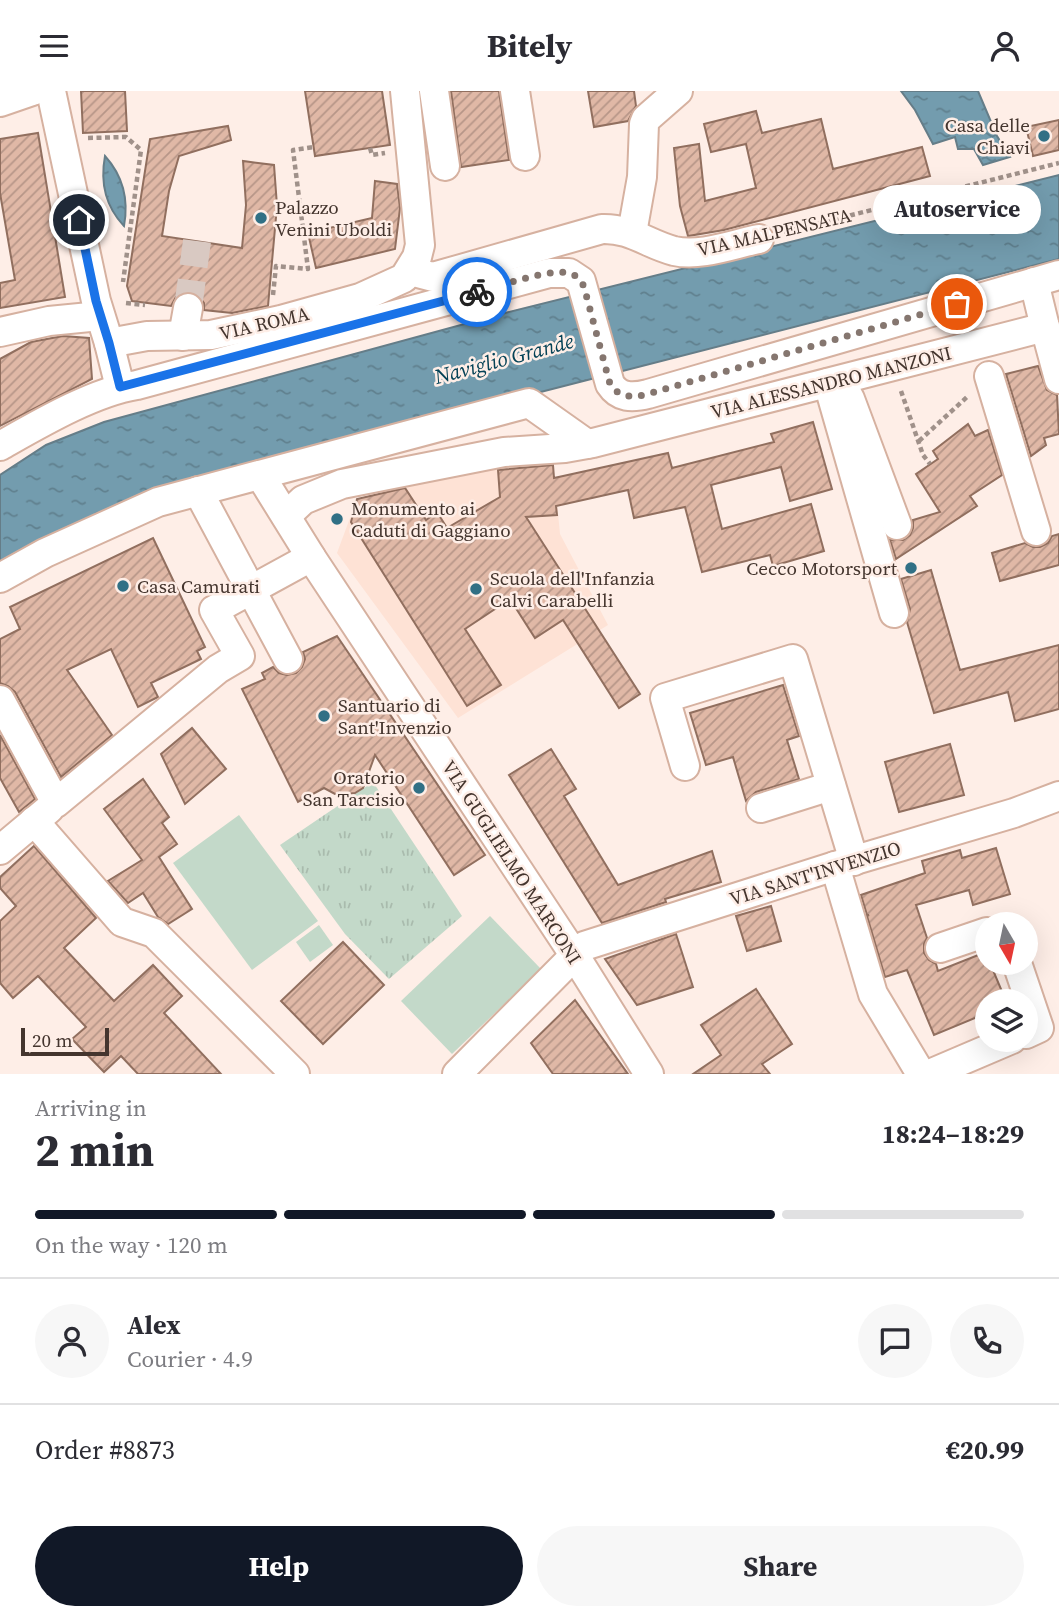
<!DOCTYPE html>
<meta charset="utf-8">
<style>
:root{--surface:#fff;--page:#f7f7f7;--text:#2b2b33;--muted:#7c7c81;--line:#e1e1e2;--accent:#111827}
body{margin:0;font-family:"Source Serif 4",serif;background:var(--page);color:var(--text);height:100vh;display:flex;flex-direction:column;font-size:26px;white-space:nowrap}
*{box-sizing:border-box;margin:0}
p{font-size:23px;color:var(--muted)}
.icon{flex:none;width:38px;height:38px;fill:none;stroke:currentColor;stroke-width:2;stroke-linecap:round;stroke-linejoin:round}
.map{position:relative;height:983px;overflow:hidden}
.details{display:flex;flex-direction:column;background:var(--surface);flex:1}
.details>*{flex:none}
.needle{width:46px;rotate:171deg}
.tools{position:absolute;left:975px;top:821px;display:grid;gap:14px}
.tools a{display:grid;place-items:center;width:63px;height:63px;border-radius:50%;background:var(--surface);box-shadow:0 7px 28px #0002;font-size:35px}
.scale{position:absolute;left:21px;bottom:18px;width:88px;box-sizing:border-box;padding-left:7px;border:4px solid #44352e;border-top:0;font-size:19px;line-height:24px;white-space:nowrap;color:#44352e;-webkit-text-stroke:5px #feeee7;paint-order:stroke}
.pin{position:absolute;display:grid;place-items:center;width:60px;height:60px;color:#fff;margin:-30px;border:4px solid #fff;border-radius:50%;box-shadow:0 2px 7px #0007}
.courier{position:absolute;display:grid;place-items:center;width:70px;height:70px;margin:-35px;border:5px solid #1a73e8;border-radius:50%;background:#fff;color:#222;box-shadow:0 2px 9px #0007}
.bubble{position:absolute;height:49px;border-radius:24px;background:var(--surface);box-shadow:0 7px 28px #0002;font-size:23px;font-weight:700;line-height:49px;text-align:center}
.overview em{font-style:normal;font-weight:700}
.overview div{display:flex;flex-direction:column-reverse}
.overview{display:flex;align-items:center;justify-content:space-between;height:119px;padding:0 35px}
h1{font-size:46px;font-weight:700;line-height:52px}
.bar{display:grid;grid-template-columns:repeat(4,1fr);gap:10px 7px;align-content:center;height:84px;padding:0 35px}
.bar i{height:9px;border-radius:5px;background:var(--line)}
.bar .active{background:var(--accent)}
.bar p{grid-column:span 4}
.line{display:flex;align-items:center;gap:18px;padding:0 35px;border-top:2px solid var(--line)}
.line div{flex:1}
.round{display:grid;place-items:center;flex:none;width:74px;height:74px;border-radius:37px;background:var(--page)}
.button{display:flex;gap:14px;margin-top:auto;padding:14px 35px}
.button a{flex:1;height:80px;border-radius:42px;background:var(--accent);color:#fff;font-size:28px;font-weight:700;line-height:80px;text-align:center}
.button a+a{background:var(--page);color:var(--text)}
header{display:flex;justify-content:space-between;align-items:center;height:91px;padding:0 35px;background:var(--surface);font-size:32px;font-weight:700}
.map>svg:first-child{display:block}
.built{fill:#fee2d5}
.grass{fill:url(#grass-tufts)}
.garden{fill:#c3d9c9}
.water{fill:url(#water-ripples);stroke:#657d88;stroke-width:2}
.building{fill:url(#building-hatch);stroke:#916f5f;stroke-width:2}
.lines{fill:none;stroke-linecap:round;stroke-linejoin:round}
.minor-tunnel{stroke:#d9c9c2;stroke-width:28;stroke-dasharray:28 14;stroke-linecap:butt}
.minor-casing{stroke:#d6b1a0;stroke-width:32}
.path{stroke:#a0918a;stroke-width:4.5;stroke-dasharray:5 3.5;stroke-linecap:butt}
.minor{stroke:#fff;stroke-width:28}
.done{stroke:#85766f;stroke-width:7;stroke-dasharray:0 12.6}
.route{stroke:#1a73e8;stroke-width:9}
.poi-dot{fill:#317085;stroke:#feeee7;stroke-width:2.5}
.labels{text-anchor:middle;stroke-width:5;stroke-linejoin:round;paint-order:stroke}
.poi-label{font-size:19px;fill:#44352e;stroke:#feeee7;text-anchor:start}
.street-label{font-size:19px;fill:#44352e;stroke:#feeee7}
.water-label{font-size:21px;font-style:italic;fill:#054256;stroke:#feeee7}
</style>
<header><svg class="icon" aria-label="menu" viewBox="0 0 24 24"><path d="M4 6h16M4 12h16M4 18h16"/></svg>Bitely<svg class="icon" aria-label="person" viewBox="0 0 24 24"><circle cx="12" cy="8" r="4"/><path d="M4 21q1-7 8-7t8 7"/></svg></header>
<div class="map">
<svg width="1059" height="983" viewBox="0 0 1059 983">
<defs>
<pattern id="grass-tufts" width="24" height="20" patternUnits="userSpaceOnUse" patternTransform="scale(1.75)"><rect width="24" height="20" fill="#c3d9c9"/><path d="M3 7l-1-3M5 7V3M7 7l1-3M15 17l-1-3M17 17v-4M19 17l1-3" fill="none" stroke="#a9bbad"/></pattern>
<pattern id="water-ripples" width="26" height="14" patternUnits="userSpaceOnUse" patternTransform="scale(1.75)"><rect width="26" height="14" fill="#739cae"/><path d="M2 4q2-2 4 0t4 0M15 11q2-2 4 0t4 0" fill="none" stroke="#60808e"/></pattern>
<pattern id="building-hatch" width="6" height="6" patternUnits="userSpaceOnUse" patternTransform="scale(1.75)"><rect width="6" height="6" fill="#e0b8a6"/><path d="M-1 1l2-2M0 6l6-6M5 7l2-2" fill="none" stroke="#b79688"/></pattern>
</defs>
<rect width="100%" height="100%" fill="#feeee7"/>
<!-- built -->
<path class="built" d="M553,370L560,443L608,534L458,627L337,462L357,408L402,393L497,374Z"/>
<!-- grass -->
<path class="grass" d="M373,691L462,825L389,888L345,843L280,754Z"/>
<!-- garden -->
<g class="garden">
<path d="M239,724L318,830L252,879L173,772Z"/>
<path d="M490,825L541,878L452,963L401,910Z"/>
<path d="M319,834L333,854L310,871L296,851Z"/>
</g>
<!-- water -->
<g class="water">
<path d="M901,0H978L997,45L1010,66L983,74L974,58H958L955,46L933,53L915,19Z"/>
<path d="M105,65C123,85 129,108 124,135C105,115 100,92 105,65Z"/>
<path d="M1059,84V168L525,305L0,475V384L46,354L104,331L505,222Z"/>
</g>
<!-- building -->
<g class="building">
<path d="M81,0H125L127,40L83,42Z"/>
<path d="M305,0H382L390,54L315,65Z"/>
<path d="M451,0H499L509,69L461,76Z"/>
<path d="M588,0H634L636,15L628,30L594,36Z"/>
<path d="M756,20L762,42L821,28L833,78L922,56L930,85L724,139L688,145L680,115L674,57L699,53L705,110L756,97L746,53L711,61L704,33Z"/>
<path d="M1059,29V59L1033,65L1026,36Z"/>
<path d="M228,35L231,49L179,65L169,100L162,145L242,157L246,114L243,70L274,74L277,115L268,215L232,222L204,219V212L199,205L190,201H183L176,206L171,215L132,210L127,195L150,48Z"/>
<path d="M38,42L65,206L0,217V192L15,189L0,102V48Z"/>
<path d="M375,90L397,93L400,117L395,158L316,177L308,142L372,127Z"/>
<path d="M63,245L89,247L92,288L0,335V268L31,251Z"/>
<path d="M1038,275L1047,299L1057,304L1059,343L1044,347L1046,354L1031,365L1006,283Z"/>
<path d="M813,331L832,398L790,410L781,376L711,394L722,438L811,413L824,460L773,475L770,464L702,481L685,416L634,427L628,399L556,415L557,424L526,426L640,603L619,617L563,529L535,547L510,508L465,538L501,594L467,615L351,431L357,408L405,397L426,429L437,421L447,437L500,406L498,379L553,374L554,387L668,362L672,377L774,351L771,343Z"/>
<path d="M968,333L975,345L988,339L1002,384L970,405L977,415L896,468L890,449H903L910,444L913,437V429L940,421L916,383L938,368L933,360Z"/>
<path d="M1059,443V474L1000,490L992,462L1025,452L1033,456H1040L1048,452L1052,445Z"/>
<path d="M153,447L205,556L197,560L201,568L151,592L158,606L138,616L111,558L67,579L112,644L61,686L15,601L8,595L0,592V548L20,538L10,516Z"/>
<path d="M931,479L960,579L1059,554V618L1015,630L1008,601L934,622L907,531L910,518L901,488Z"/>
<path d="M337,545L485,764L454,784L375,664L363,697L355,702L346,703H335L324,697L298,711L242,598L265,588L262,582L273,576L279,582L287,584L296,582L302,576L305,568L303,561Z"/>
<path d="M783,594L799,645L787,649L799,688L756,701L746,710L733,666L706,674L690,622Z"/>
<path d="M192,637L226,678L185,713L161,663Z"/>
<path d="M0,644L35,708L19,721L0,687Z"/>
<path d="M950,653L964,704L899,721L885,671Z"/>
<path d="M551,658L576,698L564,705L618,794L712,760L721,791L665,808L666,811L602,832L509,684Z"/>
<path d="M143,688L169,726L162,732L177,753L159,766L192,818L168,833L158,826L143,802L128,812L108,790L142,769L104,718Z"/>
<path d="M34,755L96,827L64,857L114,910L153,874L182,905L164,922L221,983H138L121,965L104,981L72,948L86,936L38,885L13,907L0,892V830L16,815L0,797V786Z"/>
<path d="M996,757L1010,803L973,814L969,799L916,814L927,847L924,853V862L929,869L936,873L938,880L986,861L987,872H990L1006,910H987V922L934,944L907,879L885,886L867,825L869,824H867L861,804L925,782L922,770L960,759L962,767Z"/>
<path d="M771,815L781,850L747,860L736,825Z"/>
<path d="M676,843L693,896L637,914L605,868Z"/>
<path d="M343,851L384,894L323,953L281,910Z"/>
<path d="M756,898L792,953L762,973L770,983H693L721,964L701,934Z"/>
<path d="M575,909L590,930L628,983H553L531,952Z"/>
</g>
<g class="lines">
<!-- minor-tunnel -->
<path class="minor-tunnel" d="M188,217L197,150"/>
<!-- minor casing -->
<g class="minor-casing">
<g id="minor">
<path d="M51,0L96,210L109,252L120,296"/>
<path d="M434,0L445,75"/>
<path d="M515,0L525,65"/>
<path d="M0,11L32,0"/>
<path d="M632,142L642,86L644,33L646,28L678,0"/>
<path d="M410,180L433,186L602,138C631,137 647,153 674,160C701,166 733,153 759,148"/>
<path d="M1045,236L1059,288"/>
<path d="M0,241L49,230L100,225"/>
<path d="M183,245L188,217"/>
<path d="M109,252L147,245L211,244L281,229L360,207L404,187L417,166L420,154L405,0"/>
<path d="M989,285L1036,440"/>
<path d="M841,291L850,308L897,434"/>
<path d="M828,292L894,522"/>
<path d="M0,355C39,333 93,301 137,294L549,182H569L581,190L610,293C619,307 632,307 648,303L1059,184"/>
<path d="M260,384L311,466L575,865L649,983"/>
<path d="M198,400L288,568"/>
<path d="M286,425L303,409L342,393L504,361L565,357L593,352L1045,236L1034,191"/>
<path d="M0,487L45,462L158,411L529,312L587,353"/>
<path d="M0,609L56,712L218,578L240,565L214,519L311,466"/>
<path d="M685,675L665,607L793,568L854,770"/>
<path d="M761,717L831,695"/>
<path d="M34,730L122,831L154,842L295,983"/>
<path d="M0,759L49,718"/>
<path d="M835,775L873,903L921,983"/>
<path d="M940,857L987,841"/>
<path d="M1017,872L1039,937L1026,943"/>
<path d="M457,983L584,855L835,775L1014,722L1059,705"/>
<path d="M930,983L1012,948"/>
</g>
</g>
<!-- path -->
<g class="path">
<path d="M88,47L126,46L141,59L123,191"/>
<path d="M370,57L372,64L385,62"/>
<path d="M784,141L1059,72"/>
<path d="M273,204L276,175L308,178L293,59L314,56"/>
<path d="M126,212L145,214"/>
<path d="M901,300L923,364L930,373"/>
<path d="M919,350L967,306"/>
</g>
<!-- minor -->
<use href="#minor" class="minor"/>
</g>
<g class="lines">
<!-- done -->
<path class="done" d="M477,201C497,196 550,177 568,182C577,184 581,189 584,196L610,293C619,307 633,307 648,303L957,213"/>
<!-- route -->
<path class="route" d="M79,129L96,210L109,252L120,296L477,201"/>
</g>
<!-- markers -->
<g class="poi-dot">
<circle cx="1044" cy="45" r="7"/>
<circle cx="261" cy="127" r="7"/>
<circle cx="337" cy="428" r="7"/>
<circle cx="911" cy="477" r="7"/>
<circle cx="123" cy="495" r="7"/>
<circle cx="476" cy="498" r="7"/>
<circle cx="324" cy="625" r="7"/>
<circle cx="419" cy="697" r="7"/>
</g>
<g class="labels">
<!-- poi labels -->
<g class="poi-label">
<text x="1030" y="41" text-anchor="end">Casa delle<tspan x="1030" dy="22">Chiavi</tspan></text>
<text x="275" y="123">Palazzo<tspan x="275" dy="22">Venini Uboldi</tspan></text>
<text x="351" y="424">Monumento ai<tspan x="351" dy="22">Caduti di Gaggiano</tspan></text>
<text x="897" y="484" text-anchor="end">Cecco Motorsport</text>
<text x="490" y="494">Scuola dell'Infanzia<tspan x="490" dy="22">Calvi Carabelli</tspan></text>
<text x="137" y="502">Casa Camurati</text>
<text x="338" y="621">Santuario di<tspan x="338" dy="22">Sant'Invenzio</tspan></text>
<text x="405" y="693" text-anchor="end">Oratorio<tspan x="405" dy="22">San Tarcisio</tspan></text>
</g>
<!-- street labels -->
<g class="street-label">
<text transform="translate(774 141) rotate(-13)" y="7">VIA MALPENSATA</text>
<text transform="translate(264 232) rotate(-13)" y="7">VIA ROMA</text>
<text transform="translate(831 291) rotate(-14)" y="7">VIA ALESSANDRO MANZONI</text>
<text transform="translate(512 771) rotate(57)" y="7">VIA GUGLIELMO MARCONI</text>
<text transform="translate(815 782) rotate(-17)" y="7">VIA SANT'INVENZIO</text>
</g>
<!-- water labels -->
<g class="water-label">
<text transform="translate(504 268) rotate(-15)" y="7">Naviglio Grande</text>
</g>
</g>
</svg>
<div class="tools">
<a><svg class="needle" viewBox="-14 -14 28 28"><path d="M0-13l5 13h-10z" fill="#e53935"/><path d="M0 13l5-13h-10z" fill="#7c7c81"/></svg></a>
<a><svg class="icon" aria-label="layers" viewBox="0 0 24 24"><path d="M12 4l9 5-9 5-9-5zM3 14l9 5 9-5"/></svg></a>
</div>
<div class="scale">20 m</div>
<div class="pin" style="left:957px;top:213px;background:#ea580c"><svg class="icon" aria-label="bag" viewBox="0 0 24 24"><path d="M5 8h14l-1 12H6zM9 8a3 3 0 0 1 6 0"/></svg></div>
<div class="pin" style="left:79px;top:129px;background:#1f2937"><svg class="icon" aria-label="home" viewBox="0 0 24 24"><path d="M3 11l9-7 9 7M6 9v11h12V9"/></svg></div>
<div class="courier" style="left:477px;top:201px"><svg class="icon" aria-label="bike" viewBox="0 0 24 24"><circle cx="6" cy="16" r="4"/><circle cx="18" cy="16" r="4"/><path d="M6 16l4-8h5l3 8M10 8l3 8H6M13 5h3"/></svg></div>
<div class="bubble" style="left:873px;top:94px;width:168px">Autoservice</div>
</div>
<section class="details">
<div class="overview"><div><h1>2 min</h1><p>Arriving in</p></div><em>18:24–18:29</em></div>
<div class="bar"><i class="active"></i><i class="active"></i><i class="active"></i><i></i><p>On the way · 120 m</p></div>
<div class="line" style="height:126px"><a class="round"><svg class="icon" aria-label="person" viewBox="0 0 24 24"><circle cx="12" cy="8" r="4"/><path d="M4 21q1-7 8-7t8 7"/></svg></a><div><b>Alex</b><p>Courier · 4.9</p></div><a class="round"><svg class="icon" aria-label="chat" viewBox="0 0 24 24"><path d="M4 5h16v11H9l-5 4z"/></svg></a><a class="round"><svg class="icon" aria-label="phone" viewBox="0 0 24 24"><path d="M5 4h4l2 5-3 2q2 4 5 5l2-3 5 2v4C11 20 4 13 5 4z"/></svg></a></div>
<div class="line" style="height:91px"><div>Order #8873</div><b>€20.99</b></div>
<div class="button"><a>Help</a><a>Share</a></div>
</section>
